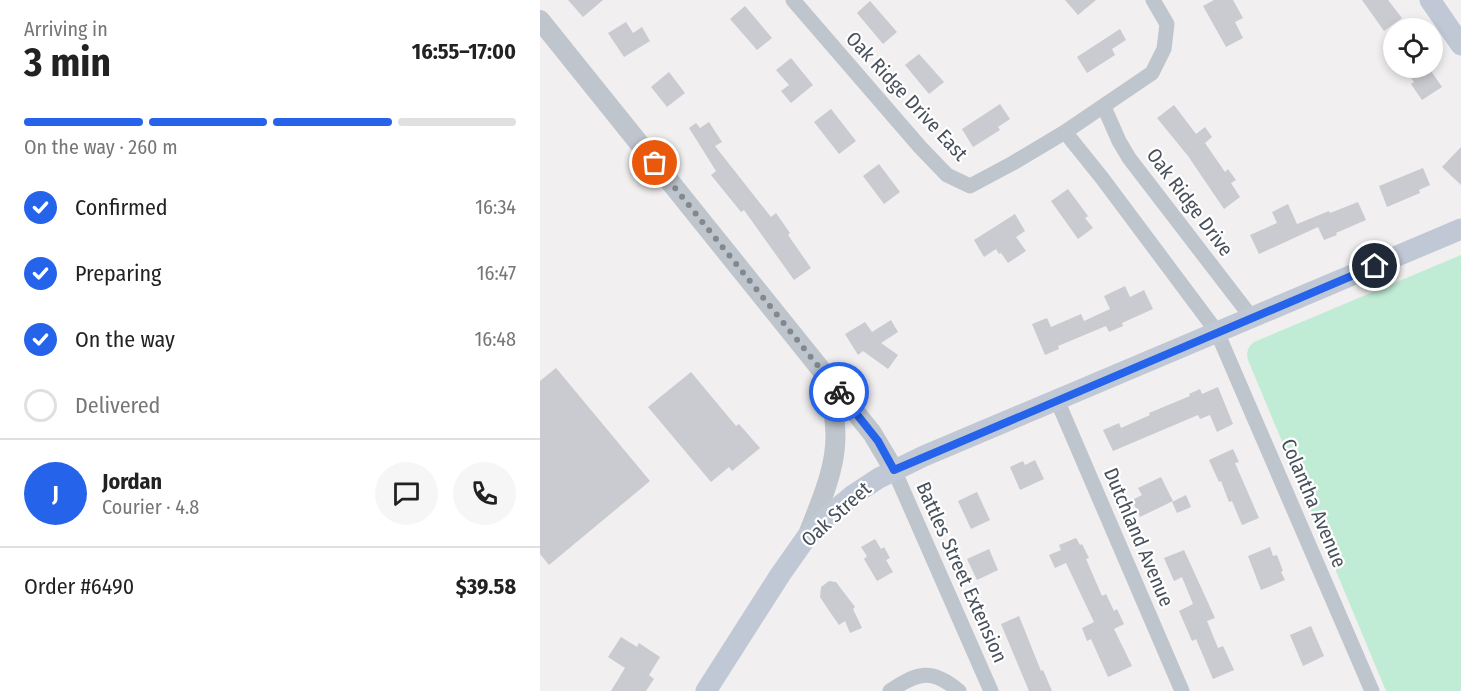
<!DOCTYPE html>
<meta charset="utf-8">
<style>
:root{--surface:#fff;--page:#f6f6f6;--text:#222;--muted:#767676;--line:#e0e0e0;--accent:#2563eb}
body{margin:0;font-family:"Fira Sans Condensed",sans-serif;background:var(--page);color:var(--text);height:100vh;display:flex;flex-direction:column;font-size:22px;white-space:nowrap}
*{box-sizing:border-box;margin:0}
p{font-size:20px;color:var(--muted)}
.icon{flex:none;width:33px;height:33px;fill:none;stroke:currentColor;stroke-width:2;stroke-linecap:round;stroke-linejoin:round}
.map{position:relative;flex:1;overflow:hidden}
.side{display:flex;flex-direction:column;background:var(--surface);width:540px}
.side>*{flex:none}
.tools{position:absolute;left:843px;top:18px;display:grid;gap:12px}
.tools a{display:grid;place-items:center;width:60px;height:60px;border-radius:50%;background:var(--surface);box-shadow:0 3px 9px #0003;font-size:30px}
.pin{position:absolute;display:grid;place-items:center;width:51px;height:51px;color:#fff;margin:-26px;border:3px solid #fff;border-radius:50%;box-shadow:0 2px 6px #0007}
.courier{position:absolute;display:grid;place-items:center;width:60px;height:60px;margin:-30px;border:4px solid #2563eb;border-radius:50%;background:#fff;color:#222;box-shadow:0 2px 8px #0007}
.headline em{font-style:normal;font-weight:700}
.headline div{display:flex;flex-direction:column-reverse}
.headline{display:flex;align-items:center;justify-content:space-between;height:102px;padding:0 24px}
h1{font-size:39px;font-weight:700;line-height:45px}
.bar{display:grid;grid-template-columns:repeat(4,1fr);gap:9px 6px;align-content:center;height:72px;padding:0 24px}
.bar i{height:8px;border-radius:4px;background:var(--line)}
.bar .current{background:var(--accent)}
.bar p{grid-column:span 4}
.line{display:flex;align-items:center;gap:15px;padding:0 24px;border-top:2px solid var(--line)}
.line div{flex:1}
.round{display:grid;place-items:center;flex:none;width:63px;height:63px;border-radius:32px;background:var(--page)}
ol{padding:0 24px;list-style:none}
li{display:flex;align-items:center;gap:18px;height:66px}
li p{margin-inline-start:auto}
li .icon{padding:6px;border-radius:50%;background:var(--accent);color:#fff;stroke-width:4}
li:last-child{color:var(--muted)}
li i{width:33px;height:33px;border:3px solid var(--line);border-radius:50%}
main{display:flex;flex:1;min-height:0}
.map>svg:first-child{display:block}
.green{fill:#c0ecd5}
.building{fill:#c9cbd1}
.lines{fill:none;stroke-linecap:round;stroke-linejoin:round}
.minor{stroke:#bec5cd;stroke-width:15}
.tertiary{stroke:#bec5cd;stroke-width:20}
.secondary{stroke:#c1c8d5;stroke-width:21}
.done{stroke:#83888f;stroke-width:6;stroke-dasharray:0 10.8}
.route{stroke:#2563eb;stroke-width:8}
.labels{text-anchor:middle;stroke-width:4.5;stroke-linejoin:round;paint-order:stroke}
.street-label{font-size:20px;fill:#48505b;stroke:#fff}
</style>
<main>
<section class="side">
<div class="headline"><div><h1>3 min</h1><p>Arriving in</p></div><em>16:55–17:00</em></div>
<div class="bar"><i class="current"></i><i class="current"></i><i class="current"></i><i></i><p>On the way · 260 m</p></div>
<ol>
<li><svg class="icon" aria-label="check" viewBox="0 0 24 24"><path d="M5 12l5 5 9-10"/></svg>Confirmed<p>16:34</p></li>
<li><svg class="icon" aria-label="check" viewBox="0 0 24 24"><path d="M5 12l5 5 9-10"/></svg>Preparing<p>16:47</p></li>
<li><svg class="icon" aria-label="check" viewBox="0 0 24 24"><path d="M5 12l5 5 9-10"/></svg>On the way<p>16:48</p></li>
<li><i></i>Delivered</li>
</ol>
<div class="line" style="height:108px"><b class="round" style="background:var(--accent);color:#fff">J</b><div><b>Jordan</b><p>Courier · 4.8</p></div><a class="round"><svg class="icon" aria-label="chat" viewBox="0 0 24 24"><path d="M4 5h16v11H9l-5 4z"/></svg></a><a class="round"><svg class="icon" aria-label="phone" viewBox="0 0 24 24"><path d="M5 4h4l2 5-3 2q2 4 5 5l2-3 5 2v4C11 20 4 13 5 4z"/></svg></a></div>
<div class="line" style="height:78px"><div>Order #6490</div><b>$39.58</b></div>
</section>
<div class="map">
<svg width="921" height="691" viewBox="0 0 921 691">
<rect width="100%" height="100%" fill="#f1efef"/>
<!-- green -->
<path class="green" d="M921,255V691H846L708,360C706,352 708,347 714,342Z"/>
<!-- building -->
<g class="building">
<path d="M28,0H63L43,17Z"/>
<path d="M525,0H556L538,15Z"/>
<path d="M674,0H693L703,18L695,22L703,38L686,47L663,6Z"/>
<path d="M822,0H848L862,18L844,31Z"/>
<path d="M330,1L357,32L343,44L317,13Z"/>
<path d="M205,6L232,38L217,50L190,19Z"/>
<path d="M86,22L93,33L102,27L110,41L84,57L68,33Z"/>
<path d="M580,29L586,40L572,49L575,55L547,73L537,57Z"/>
<path d="M379,54L404,82L389,94L365,65Z"/>
<path d="M251,58L273,85L251,103L241,91L249,85L236,70Z"/>
<path d="M864,68H889L902,87L882,100L871,84L874,82Z"/>
<path d="M129,72L145,93L127,107L111,87Z"/>
<path d="M460,104L470,119L458,127L460,130L433,147L422,129Z"/>
<path d="M634,105L656,134L665,127L672,137L665,143L685,172L688,169L696,180L691,183L700,197L684,209L648,156L617,118Z"/>
<path d="M291,109L316,141L299,154L274,122Z"/>
<path d="M169,122L182,142L175,146L231,217L236,213L250,233L248,235L271,268L254,280L204,210L201,212L171,175L176,171L149,128L156,123L160,128Z"/>
<path d="M921,147V185L902,167Z"/>
<path d="M339,164L360,192L344,204L323,176Z"/>
<path d="M883,168L890,185L879,190L880,193L847,207L839,186Z"/>
<path d="M528,189L548,216L545,218L553,228L538,239L511,201Z"/>
<path d="M818,202L826,220L796,233L797,235L784,240L778,227L719,254L710,235L737,223L732,212L748,204L757,224L789,211L790,213Z"/>
<path d="M475,214L485,231L476,237L486,251L468,263L461,253L459,254L456,249L444,257L434,240Z"/>
<path d="M585,286L590,297L604,290L613,309L582,323L583,326L569,332L566,326L518,346L519,349L505,355L492,324L507,318L511,327L541,314L544,321L570,309L564,296Z"/>
<path d="M351,320L358,332L341,343L358,355L348,369L323,351L318,355L305,334L325,322L332,332Z"/>
<path d="M16,368L110,481L9,565L0,554V381Z"/>
<path d="M151,372L196,426L199,424L220,448L192,471L189,467L171,482L108,407Z"/>
<path d="M678,387L693,424L677,432L670,415L660,419L658,415L573,451L563,430L579,423L581,428L610,415L609,413L650,396L649,394L660,389L662,394Z"/>
<path d="M693,449L699,462L695,463L719,518L702,525L692,501L689,502L681,481L679,482L669,460Z"/>
<path d="M495,460L504,479L480,490L470,467L483,461L485,465Z"/>
<path d="M621,477L633,501L600,517L592,500L602,495L598,488Z"/>
<path d="M437,492L450,520L431,529L418,501Z"/>
<path d="M646,495L651,507L637,513L632,502Z"/>
<path d="M536,538L540,545L542,544L549,558L546,559L562,596L566,594L574,611L577,609L584,624L574,629L592,666L568,677L551,639L547,641L542,628L554,622L526,563L515,568L509,555L521,550L519,545Z"/>
<path d="M335,539L341,549L344,547L350,558L346,560L353,572L337,581L324,559L327,556L321,547Z"/>
<path d="M730,547L733,556L737,555L743,571L741,572L745,580L721,590L708,556Z"/>
<path d="M449,549L458,570L437,580L427,559Z"/>
<path d="M644,550L675,618L667,621L678,648L683,646L694,670L673,679L656,639L652,641L639,611L653,604L642,577L634,581L624,558Z"/>
<path d="M289,581L296,582L315,607L313,609L322,628L310,633L305,621L299,625L292,615L280,597L281,587Z"/>
<path d="M479,616L501,671L503,670L512,691H489L461,624Z"/>
<path d="M771,626L784,656L763,666L750,635Z"/>
<path d="M81,637L97,647L99,643L120,657L109,675L114,679L106,691H71L85,668L68,657Z"/>
</g>
<g class="lines">
<!-- minor -->
<g class="minor">
<path d="M253,0L380,147L407,175L430,186L473,163L525,132L612,73L624,49L627,24L613,0"/>
<path d="M564,107L579,141L589,158L712,318"/>
<path d="M525,132L562,178L677,332L832,691"/>
<path d="M517,400L642,691"/>
<path d="M354,470L451,691"/>
<path d="M350,691C378,672 392,668 419,691"/>
</g>
<!-- tertiary -->
<g class="tertiary">
<path d="M0,20L332,433L354,470"/>
<path d="M267,537C289,481 309,440 284,381"/>
</g>
<!-- secondary -->
<g class="secondary">
<path d="M890,0L921,45"/>
<path d="M166,691L240,575L266,538L289,515L313,495L339,478L384,456L921,229"/>
</g>
</g>
<g class="lines">
<!-- done -->
<path class="done" d="M115,163L299,392"/>
<!-- route -->
<path class="route" d="M299,392L338,441L354,470L835,266"/>
</g>
<g class="labels">
<!-- street labels -->
<g class="street-label">
<text transform="translate(367 96) rotate(47)" y="7">Oak Ridge Drive East</text>
<text transform="translate(650 202) rotate(53)" y="7">Oak Ridge Drive</text>
<text transform="translate(774 503) rotate(67)" y="7">Colantha Avenue</text>
<text transform="translate(296 514) rotate(-42)" y="7">Oak Street</text>
<text transform="translate(599 537) rotate(67)" y="7">Dutchland Avenue</text>
<text transform="translate(422 572) rotate(66)" y="7">Battles Street Extension</text>
</g>
</g>
</svg>
<div class="tools">
<a><svg class="icon" aria-label="locate" viewBox="0 0 24 24"><circle cx="12" cy="12" r="6"/><path d="M12 2v4M12 18v4M2 12h4M18 12h4"/></svg></a>
</div>
<div class="pin" style="left:115px;top:163px;background:#ea580c"><svg class="icon" aria-label="bag" viewBox="0 0 24 24"><path d="M5 8h14l-1 12H6zM9 8a3 3 0 0 1 6 0"/></svg></div>
<div class="pin" style="left:835px;top:266px;background:#1f2937"><svg class="icon" aria-label="home" viewBox="0 0 24 24"><path d="M3 11l9-7 9 7M6 9v11h12V9"/></svg></div>
<div class="courier" style="left:299px;top:392px"><svg class="icon" aria-label="bike" viewBox="0 0 24 24"><circle cx="6" cy="16" r="4"/><circle cx="18" cy="16" r="4"/><path d="M6 16l4-8h5l3 8M10 8l3 8H6M13 5h3"/></svg></div>
</div>
</main>
